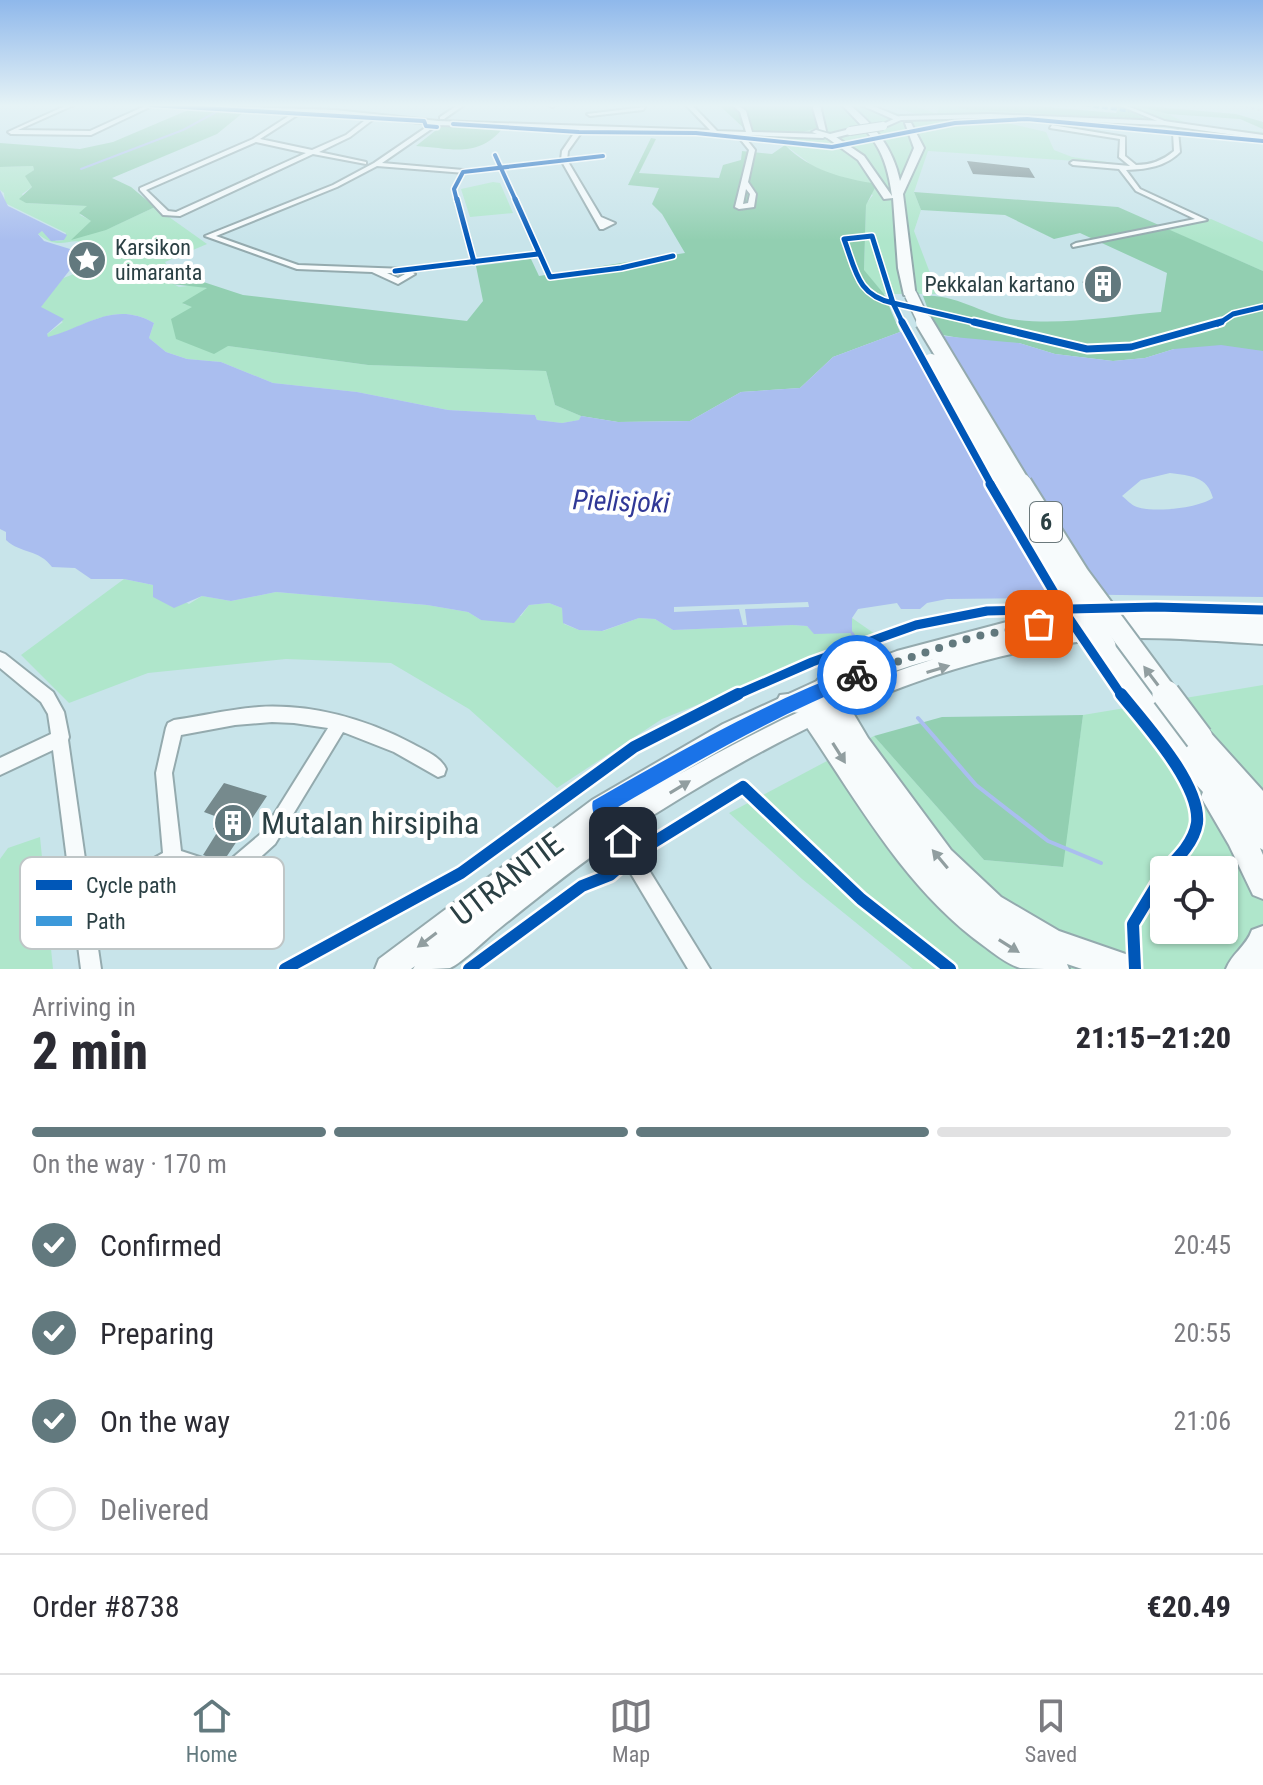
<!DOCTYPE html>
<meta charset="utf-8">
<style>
:root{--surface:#fff;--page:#f2f2f3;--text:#2b2b33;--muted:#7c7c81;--line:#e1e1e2;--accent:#62797e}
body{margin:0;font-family:"Roboto Condensed",sans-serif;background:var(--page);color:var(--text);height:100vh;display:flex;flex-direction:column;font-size:30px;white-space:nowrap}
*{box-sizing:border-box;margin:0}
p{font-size:26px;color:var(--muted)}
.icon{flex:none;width:44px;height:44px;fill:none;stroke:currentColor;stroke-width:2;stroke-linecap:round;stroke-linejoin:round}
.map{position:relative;height:969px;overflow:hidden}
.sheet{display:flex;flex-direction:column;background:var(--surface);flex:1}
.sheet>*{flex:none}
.controls{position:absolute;left:1150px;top:856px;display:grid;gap:16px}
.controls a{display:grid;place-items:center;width:88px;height:88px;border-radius:8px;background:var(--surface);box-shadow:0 2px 6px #0004;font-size:40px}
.pin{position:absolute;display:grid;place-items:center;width:68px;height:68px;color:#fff;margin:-34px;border-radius:16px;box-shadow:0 4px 12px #0006}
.courier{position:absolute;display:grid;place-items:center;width:80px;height:80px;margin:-40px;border:6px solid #1a73e8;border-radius:50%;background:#fff;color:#222;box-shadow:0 2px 10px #0007}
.head em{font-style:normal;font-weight:800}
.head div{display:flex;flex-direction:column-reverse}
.head{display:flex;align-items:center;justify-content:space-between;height:136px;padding:0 32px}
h1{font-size:52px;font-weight:800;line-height:60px}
.bar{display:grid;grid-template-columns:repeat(4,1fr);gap:12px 8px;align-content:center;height:96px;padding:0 32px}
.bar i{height:10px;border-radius:6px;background:var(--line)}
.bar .active{background:var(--accent)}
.bar p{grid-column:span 4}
.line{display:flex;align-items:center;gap:20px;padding:0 32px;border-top:2px solid var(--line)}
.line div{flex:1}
ol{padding:0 32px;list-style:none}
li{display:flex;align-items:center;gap:24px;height:88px}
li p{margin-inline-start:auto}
li .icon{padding:8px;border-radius:50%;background:var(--accent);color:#fff;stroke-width:4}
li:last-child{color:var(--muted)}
li i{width:44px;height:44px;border:4px solid var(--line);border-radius:50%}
.menu{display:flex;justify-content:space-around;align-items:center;height:112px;border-top:2px solid var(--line);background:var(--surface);font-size:22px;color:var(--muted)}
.menu a{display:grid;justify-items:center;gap:4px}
.menu .active{color:var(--accent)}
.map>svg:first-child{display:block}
.green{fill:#afe6cb;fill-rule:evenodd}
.forest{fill:#92cfb1}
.water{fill:#aabeef;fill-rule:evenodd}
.pier{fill:#c8e4ea}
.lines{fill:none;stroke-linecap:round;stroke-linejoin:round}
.stream-far2{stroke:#aabeef;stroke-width:2}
.stream-far1{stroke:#aabeef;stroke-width:3}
.stream{stroke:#aabeef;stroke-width:4}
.building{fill:#768a8d}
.minor-casing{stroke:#94aaae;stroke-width:4}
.major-casing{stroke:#94aaae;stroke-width:4}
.highway-casing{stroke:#94aaae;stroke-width:4}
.minor{fill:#f7fbfc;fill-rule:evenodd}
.major{fill:#f7fbfc;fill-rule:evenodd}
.highway{fill:#f7fbfc;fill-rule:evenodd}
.rail{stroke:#b7bec0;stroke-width:2;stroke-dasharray:2 4;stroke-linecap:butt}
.major-bridge-casing{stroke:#94aaae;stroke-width:10;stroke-linecap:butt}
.highway-bridge-far3-casing{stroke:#94aaae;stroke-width:15;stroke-linecap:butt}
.highway-bridge-far2-casing{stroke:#94aaae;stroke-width:20;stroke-linecap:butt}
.highway-bridge-far1-casing{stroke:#94aaae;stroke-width:25;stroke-linecap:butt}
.highway-bridge-casing{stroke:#94aaae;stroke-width:31;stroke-linecap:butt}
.major-bridge{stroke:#f7fbfc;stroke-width:8}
.highway-bridge-far3{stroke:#f7fbfc;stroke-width:12}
.highway-bridge-far2{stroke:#f7fbfc;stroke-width:16}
.highway-bridge-far1{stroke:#f7fbfc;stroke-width:21}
.highway-bridge{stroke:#f7fbfc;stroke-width:27}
.quiet{stroke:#3c99da;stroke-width:3;stroke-dasharray:6 3;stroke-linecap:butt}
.cycleway-far4-casing{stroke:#fff;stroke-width:7}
.cycleway-far3-casing{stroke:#fff;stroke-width:8}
.cycleway-far2-casing{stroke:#fff;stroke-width:11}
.cycleway-far1-casing{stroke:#fff;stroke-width:14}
.cycleway-casing{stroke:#fff;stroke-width:17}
.cycleway-far4{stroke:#0057b8;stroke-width:4}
.cycleway-far3{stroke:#0057b8;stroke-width:5}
.cycleway-far2{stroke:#0057b8;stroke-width:7}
.cycleway-far1{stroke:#0057b8;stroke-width:9}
.cycleway{stroke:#0057b8;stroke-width:12}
.oneway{fill:#919ea0}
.route{fill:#1a73e8}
.done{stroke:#62797e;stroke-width:8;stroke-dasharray:0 14.4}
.labels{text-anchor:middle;stroke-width:8;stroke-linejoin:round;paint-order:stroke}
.far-poi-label{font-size:22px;fill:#2b4044;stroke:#fff;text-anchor:start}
.shield{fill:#fff;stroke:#6b797c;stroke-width:2}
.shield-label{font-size:24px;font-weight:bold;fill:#2b4044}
.water-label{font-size:28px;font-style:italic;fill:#303897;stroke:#fff}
.near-poi-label{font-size:32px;fill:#2b4044;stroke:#fff;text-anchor:start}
.near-street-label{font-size:32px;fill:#2b4044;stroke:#fff}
.key{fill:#fff;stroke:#bfc6c7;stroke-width:2}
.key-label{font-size:22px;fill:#2b4044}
</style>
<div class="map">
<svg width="1263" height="969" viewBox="0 0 1263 969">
<rect width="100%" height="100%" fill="#c8e4ea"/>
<!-- green -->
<g class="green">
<path d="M813,105H872L900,114L921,115L885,105H912L937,114L939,108L926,105H953L962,109L1146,119L1119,105H1134L1168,114L1190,125L1263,132V136L1192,129L1162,121L1140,124L1028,116L1007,123L1046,132L1054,150L1072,157L1121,164L928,151L914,192L921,210L914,231L938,294H884L864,271L866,204L873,195L813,166L785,145L768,141L767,137H745L748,132L816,116Z"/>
<path d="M33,166L34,170L26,176L32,187L22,194L26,203L88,206L80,215L92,221L75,238L112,227L155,207L207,244L165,262L170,271L159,276L179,287L197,285L208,289L183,304L193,306L228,346L368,365L546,371L555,405L581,416L580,420L562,423L537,420L535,415L448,410L357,392L273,383L221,362L187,359L166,352L149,338L154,323C114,300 86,327 48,338L46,335L63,322L40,308L61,279L89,268L96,252C72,227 65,257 37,233L42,231L56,241L64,240L66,233L5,203L4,193L0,190V167Z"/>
<path d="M493,182L500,183L513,213L470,217L461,189Z"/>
<path d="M1211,219L1263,242V271L1162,227Z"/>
<path d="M124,579L153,585L189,604L202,596L231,601L276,592L427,605L468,612L481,620L521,616L529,605L549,603L562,608L564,624L579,630L603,631L639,618L655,619L673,630L793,625L807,626L812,631L851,633L852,618L875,634L662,719L557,788L469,709L391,663L286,659L148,673L69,703L21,655Z"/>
<path d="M1263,685V969H913L802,879L729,813L874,736L984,860L1062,867L1083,715ZM1164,870H1224V930H1164Z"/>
<path d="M40,837L53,969H0V859L8,848Z"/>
</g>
<!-- forest -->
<g class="forest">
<path d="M719,105H813L820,127L799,133L748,132Z"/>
<path d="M953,105H1022L1116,113L1118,109L1110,105H1119L1147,120L962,109Z"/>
<path d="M1134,105L1236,114L1263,122V129L1240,119L1168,114Z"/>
<path d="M193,108L245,111L217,134L112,178L131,187L155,207L106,230L71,240L91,221L79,213L87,206L26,203L19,199L32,187L25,176L34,170L33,166L0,167V143L80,149L113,142Z"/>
<path d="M449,125L503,128C477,159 452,148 416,146L440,127Z"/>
<path d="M651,138L656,139L639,173L719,178L723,165L741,160L742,151L772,154L785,145C811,171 842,178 877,184L866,205L864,270L884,294L900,332L833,357L800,388L741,392L690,421L618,422L581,416L555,405L546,371L368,365L228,346L214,354L176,339L171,319L192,307L182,303L207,288L163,283L159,276L170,271L243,295L467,321L483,301L476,266L531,259L539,276L685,253L662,214L652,204L659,188L628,185Z"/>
<path d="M914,192L1118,207L1263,271V351L1174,349L1145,358L1113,361L1055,354L1019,343L982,342L937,334L923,296C957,293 985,317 1018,320C1065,325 1114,316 1161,312L1167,273L1080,233L1054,239L1005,215L921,210Z"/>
<path d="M1083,715L1063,867L984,860L874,736L942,717Z"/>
</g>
<!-- water -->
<path class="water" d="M0,190L8,206L67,235L64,240L51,241L42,231L38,234L44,241L83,253L41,307L64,319L47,334L48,337C86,327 114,300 154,323L149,338L166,352L187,359L221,362L273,383L357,392L448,410L535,415L537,420L562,423L579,420L581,416L618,422L690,421L741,392L800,388L833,357L900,332L1019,343L1055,354L1113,361L1145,358L1174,349L1221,345L1263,351V597L1048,594L1039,598L947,599L927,603L920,609H901L897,603L858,609L852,618V633L814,634L807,626L793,625L673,630L655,619L639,618L602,631L579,630L563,623L562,608L549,603L529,605L514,623L481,620L468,612L427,605L276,592L231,601L202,596L174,608L153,597V585L124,579H91L75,568L52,567C39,549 21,554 6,540V532L0,529ZM1170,473C1191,476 1207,476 1213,498C1198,508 1155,513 1137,507C1132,506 1126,499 1122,496L1141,480Z"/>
<!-- pier -->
<g class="pier">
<path d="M900,328H918L1080,598H1052Z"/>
<path d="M808,602L809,607L745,609L747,625H743L739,609L674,612V607Z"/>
</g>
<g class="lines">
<!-- stream-far2 -->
<path class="stream-far2" d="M81,169L183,130L218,111"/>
<!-- stream-far1 -->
<path class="stream-far1" d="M852,633L858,642"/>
<!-- stream -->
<path class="stream" d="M918,718L976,785L1048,841L1101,863"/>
</g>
<!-- building -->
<g class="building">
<path d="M967,161L1029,168L1035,178L973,174Z"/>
<path d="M1096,278L1110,279L1123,286L1100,292L1082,282Z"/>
<path d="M224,783L267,796L223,862L203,855L218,831L213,829L220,818L204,812Z"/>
</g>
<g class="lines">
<!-- minor casing -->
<g class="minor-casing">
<g id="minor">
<path d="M67,105H74L18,130L90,131L147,105H154L91,135L11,134L8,132Z"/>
<path d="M193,105L335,110L438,121L710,130L686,105H692L717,131L746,132L740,112L732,105H738L746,111L752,132L823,134L826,136L823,138L743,135L755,150L748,182L756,194L754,207L739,209L735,207L749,150L737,135L583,130L568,151L567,160L601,217L615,223L603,229H600L561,160L562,151L577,129L437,125L382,163L463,170L466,172L465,173L377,166L337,187L216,236L298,265L405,269L415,274L398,284L372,272L297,269L205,236L333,185L374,163L431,124L375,118L350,137L319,152L366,162V164L313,154L180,216L163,215L140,190V188L253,139L295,112ZM302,112L369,117L346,135L312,150L260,139ZM256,142L306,153L176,212L168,211L146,190ZM746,189L750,194L748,203L743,204ZM387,273H403L405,274L398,278Z"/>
<path d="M458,105H464L444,119H440V117Z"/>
<path d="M548,105H555L552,107Z"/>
<path d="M1118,105H1125L1172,124L1167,125Z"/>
<path d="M645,107L643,110L590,116L587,114Z"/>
<path d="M1052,125L1125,137V156L1136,165C1151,165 1162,161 1174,151L1173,132L1178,131L1180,152C1165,167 1147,169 1126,170L1140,189L1207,220L1073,247L1072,245L1076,243L1195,219L1136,191L1119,169L1073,165L1070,163L1073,161L1130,166L1119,157L1120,139L1050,128Z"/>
<path d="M0,652L5,654L53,692L64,712L69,737L68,740L90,894L163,853L156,773L166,728L168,723L174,720C202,716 230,709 259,707C312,704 366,719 413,744C424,750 441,757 446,769L444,775L438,777L394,752L343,732L275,844L233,882L226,884L174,868L93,914L101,969H81L53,750L0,775V758L51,734L48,714L41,702L0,668ZM272,722L294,723L328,728L263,832L224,865L181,851L172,773L181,735L235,725Z"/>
<path d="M612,817L618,820L710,969H688L606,832L603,826L606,820Z"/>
</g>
</g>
<!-- major casing -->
<g class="major-casing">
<g id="major">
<path d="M990,114L1164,121L1263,135V139L1164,125L990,118L901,120L885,127L881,125L900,116Z"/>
<path d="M850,129L853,133L830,139L812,132L816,130L830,134Z"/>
<path d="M1100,608L1263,614V644C1207,641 1149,635 1094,640C923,658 763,743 622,835C580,863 541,895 501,927C489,936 462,963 450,968C440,969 423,969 413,969L415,966L411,969H375L379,959L592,800L723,724L819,680L897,651L1018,619ZM934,659C844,687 759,729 678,775C758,727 843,684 934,659Z"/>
</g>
</g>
<!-- highway casing -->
<g class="highway-casing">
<g id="highway">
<path d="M812,105H820L826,131L819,129Z"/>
<path d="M842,105H850C875,126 893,148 900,181L914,148L905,123H911L924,148L903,194L916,298L904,295L898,268L893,198L884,199L858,160L826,137L833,135L864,156L892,196C886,149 873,137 842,105Z"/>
<path d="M861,105H871L902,118L895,120Z"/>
<path d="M1105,636L1113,639L1188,736L1190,730L1199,726L1208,730L1263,791V850L1260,848L1263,855V899L1253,895L1229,845L1201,797L1203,792L1180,767L1097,653L1094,646L1097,639Z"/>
<path d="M826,676L834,679L838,687L835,693L843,696L868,738L951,850L1001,897L1059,931L1137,958L1141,969H1082L1067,964L1069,969C1055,969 1034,969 1020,968C1007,964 995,954 984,946C905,889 857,801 804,723L801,713L780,711L776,703L780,695L812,691L818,679Z"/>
<path d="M1263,926V969H1226C1232,953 1246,947 1252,930Z"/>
</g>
</g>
<!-- minor -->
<use href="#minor" class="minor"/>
<!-- major -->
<use href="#major" class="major"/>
<!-- highway -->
<use href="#highway" class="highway"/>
<!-- rail -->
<path class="rail" d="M1240,105L1263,111"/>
<!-- major-bridge casing -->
<g class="major-bridge-casing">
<path id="major-bridge" d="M850,131L883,126"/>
</g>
<!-- highway-bridge-far3 casing -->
<g class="highway-bridge-far3-casing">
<path id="highway-bridge-far3" d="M911,295L925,324"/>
</g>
<!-- highway-bridge-far2 casing -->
<g class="highway-bridge-far2-casing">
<g id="highway-bridge-far2">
<path d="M924,322L1023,486"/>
<path d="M931,362L1007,486"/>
</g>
</g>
<!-- highway-bridge-far1 casing -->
<g class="highway-bridge-far1-casing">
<g id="highway-bridge-far1">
<path d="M1006,484L1105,646"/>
<path d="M1021,484L1079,576L1168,696"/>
</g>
</g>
<!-- highway-bridge casing -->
<g class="highway-bridge-casing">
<path id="highway-bridge" d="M1166,694L1199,738"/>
</g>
<!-- major-bridge -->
<use href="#major-bridge" class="major-bridge"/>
<!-- highway-bridge-far3 -->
<use href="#highway-bridge-far3" class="highway-bridge-far3"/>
<!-- highway-bridge-far2 -->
<use href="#highway-bridge-far2" class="highway-bridge-far2"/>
<!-- highway-bridge-far1 -->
<use href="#highway-bridge-far1" class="highway-bridge-far1"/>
<!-- highway-bridge -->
<use href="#highway-bridge" class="highway-bridge"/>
<!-- quiet -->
<path class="quiet" d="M1084,105L1129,111"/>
<!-- cycleway-far4 casing -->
<g class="cycleway-far4-casing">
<g id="cycleway-far4">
<path d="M150,105L424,121L426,126L437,127"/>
<path d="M453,124L579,132L696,133L832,147L955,123L1027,119L1263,141"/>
<path d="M495,155L516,201"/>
<path d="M457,201L454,189L463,172L603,156"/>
</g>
</g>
<!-- cycleway-far3 casing -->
<g class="cycleway-far3-casing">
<g id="cycleway-far3">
<path d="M457,199L474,262"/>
<path d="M515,199L550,277L621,268L673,256"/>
<path d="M872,236L893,303C857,295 856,271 844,239Z"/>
<path d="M395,271L538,254"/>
<path d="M893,303L983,324"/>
<path d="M893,303L903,324"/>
<path d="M1218,324L1233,314L1263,307"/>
</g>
</g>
<!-- cycleway-far2 casing -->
<g class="cycleway-far2-casing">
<g id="cycleway-far2">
<path d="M902,322L992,486"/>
<path d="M974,322L1087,349L1131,347L1221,322"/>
</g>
</g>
<!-- cycleway-far1 casing -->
<g class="cycleway-far1-casing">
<g id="cycleway-far1">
<path d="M990,484L1069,618L1122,696"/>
<path d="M734,696L812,662L916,625L987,611L1156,607L1263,610"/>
</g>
</g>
<!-- cycleway casing -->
<g class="cycleway-casing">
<g id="cycleway">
<path d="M1121,694C1144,723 1201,784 1197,823C1194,842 1179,857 1166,870"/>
<path d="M285,969L461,873L634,747L738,694"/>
<path d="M469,969L582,886L610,875L633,855L743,787L861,899L950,969"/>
<path d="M1135,969L1133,924L1164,873"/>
</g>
</g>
<!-- cycleway-far4 -->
<use href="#cycleway-far4" class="cycleway-far4"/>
<!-- cycleway-far3 -->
<use href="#cycleway-far3" class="cycleway-far3"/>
<!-- cycleway-far2 -->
<use href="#cycleway-far2" class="cycleway-far2"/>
<!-- cycleway-far1 -->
<use href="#cycleway-far1" class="cycleway-far1"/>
<!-- cycleway -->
<use href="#cycleway" class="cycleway"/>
</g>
<!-- one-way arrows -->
<defs><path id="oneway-solid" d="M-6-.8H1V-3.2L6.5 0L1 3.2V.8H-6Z" transform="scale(2)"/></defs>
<g class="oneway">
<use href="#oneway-solid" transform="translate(938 669) rotate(-17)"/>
<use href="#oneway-solid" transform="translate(1151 676) rotate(-127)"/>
<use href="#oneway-solid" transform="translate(839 753) rotate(58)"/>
<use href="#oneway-solid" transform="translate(680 787) rotate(-31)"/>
<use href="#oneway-solid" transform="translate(940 859) rotate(-130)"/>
<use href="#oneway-solid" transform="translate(427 940) rotate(143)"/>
<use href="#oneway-solid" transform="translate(1009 946) rotate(32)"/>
</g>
<!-- sky -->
<linearGradient id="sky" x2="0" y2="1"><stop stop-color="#8fb8eb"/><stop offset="0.44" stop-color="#e6f3f6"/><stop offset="1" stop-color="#e6f3f6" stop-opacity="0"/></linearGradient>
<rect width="1263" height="240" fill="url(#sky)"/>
<!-- route -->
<path class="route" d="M857,668L866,675L863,680C775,716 695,762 613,810L632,841L630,848L623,851C610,846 588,814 593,801C680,751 764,703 857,668Z"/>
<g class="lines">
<!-- done -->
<path class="done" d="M857,675L973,637L1039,624"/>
</g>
<!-- icons -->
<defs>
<g id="sight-disc" transform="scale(2)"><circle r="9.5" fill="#62797e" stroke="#fff"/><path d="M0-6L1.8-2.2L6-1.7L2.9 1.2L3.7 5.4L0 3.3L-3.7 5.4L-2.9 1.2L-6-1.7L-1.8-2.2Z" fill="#fff"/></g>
<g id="building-disc" transform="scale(2)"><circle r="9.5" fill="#62797e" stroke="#fff"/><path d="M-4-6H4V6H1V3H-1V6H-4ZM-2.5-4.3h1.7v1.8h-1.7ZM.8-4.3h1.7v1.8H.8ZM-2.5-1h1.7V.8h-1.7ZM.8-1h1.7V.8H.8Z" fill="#fff"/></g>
</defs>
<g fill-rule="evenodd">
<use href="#sight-disc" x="87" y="260"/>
<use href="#building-disc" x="1103" y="284"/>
<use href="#building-disc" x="233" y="823"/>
</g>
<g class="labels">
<!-- far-poi labels -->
<g class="far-poi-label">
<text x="115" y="255">Karsikon<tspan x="115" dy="25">uimaranta</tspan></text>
<text x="1075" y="292" text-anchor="end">Pekkalan kartano</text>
</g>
<!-- shield labels -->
<rect class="shield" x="1030" y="502" width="32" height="40" rx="6"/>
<g class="shield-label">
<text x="1046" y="530">6</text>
</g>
<!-- water labels -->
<g class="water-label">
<text transform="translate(621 501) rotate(2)" y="10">Pielisjoki</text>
</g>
<!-- near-poi labels -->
<g class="near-poi-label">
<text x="261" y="834">Mutalan hirsipiha</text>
</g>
<!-- near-street labels -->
<g class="near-street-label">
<text transform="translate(507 879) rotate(-37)" y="11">UTRANTIE</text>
</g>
</g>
<!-- legend -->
<rect x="20" y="857" width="264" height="92" rx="12" class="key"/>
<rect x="36" y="880" width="36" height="10" fill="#0057b8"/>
<rect x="36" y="916" width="36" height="10" fill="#3c99da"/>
<g class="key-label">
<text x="86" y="893">Cycle path</text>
<text x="86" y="929">Path</text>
</g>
</svg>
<div class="controls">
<a><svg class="icon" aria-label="locate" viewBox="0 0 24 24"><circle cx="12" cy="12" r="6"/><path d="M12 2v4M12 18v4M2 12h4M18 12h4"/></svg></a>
</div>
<div class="pin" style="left:1039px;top:624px;background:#ea580c"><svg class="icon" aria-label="bag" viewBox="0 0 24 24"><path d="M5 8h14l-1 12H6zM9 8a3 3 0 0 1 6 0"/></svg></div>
<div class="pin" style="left:623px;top:841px;background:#1f2937"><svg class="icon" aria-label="home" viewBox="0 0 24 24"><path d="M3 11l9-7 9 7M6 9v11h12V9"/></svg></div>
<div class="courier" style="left:857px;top:675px"><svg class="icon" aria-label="bike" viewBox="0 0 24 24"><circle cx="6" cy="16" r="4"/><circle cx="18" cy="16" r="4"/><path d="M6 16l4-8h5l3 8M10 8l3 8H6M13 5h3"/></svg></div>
</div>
<section class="sheet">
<div class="head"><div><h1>2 min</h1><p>Arriving in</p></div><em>21:15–21:20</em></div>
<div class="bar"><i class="active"></i><i class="active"></i><i class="active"></i><i></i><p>On the way · 170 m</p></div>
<ol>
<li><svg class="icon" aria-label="check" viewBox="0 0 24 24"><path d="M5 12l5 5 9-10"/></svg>Confirmed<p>20:45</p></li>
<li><svg class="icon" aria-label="check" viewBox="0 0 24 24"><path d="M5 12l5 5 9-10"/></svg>Preparing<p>20:55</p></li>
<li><svg class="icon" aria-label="check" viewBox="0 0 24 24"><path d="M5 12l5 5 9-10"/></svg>On the way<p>21:06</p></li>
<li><i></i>Delivered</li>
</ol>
<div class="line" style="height:104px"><div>Order #8738</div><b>€20.49</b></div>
</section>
<nav class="menu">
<a class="active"><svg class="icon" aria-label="home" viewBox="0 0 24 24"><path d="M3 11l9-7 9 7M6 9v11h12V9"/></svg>Home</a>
<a><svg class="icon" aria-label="map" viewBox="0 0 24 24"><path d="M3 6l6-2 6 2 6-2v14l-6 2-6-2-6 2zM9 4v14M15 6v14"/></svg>Map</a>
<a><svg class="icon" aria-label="saved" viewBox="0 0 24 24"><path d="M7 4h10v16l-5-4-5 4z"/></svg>Saved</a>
</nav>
